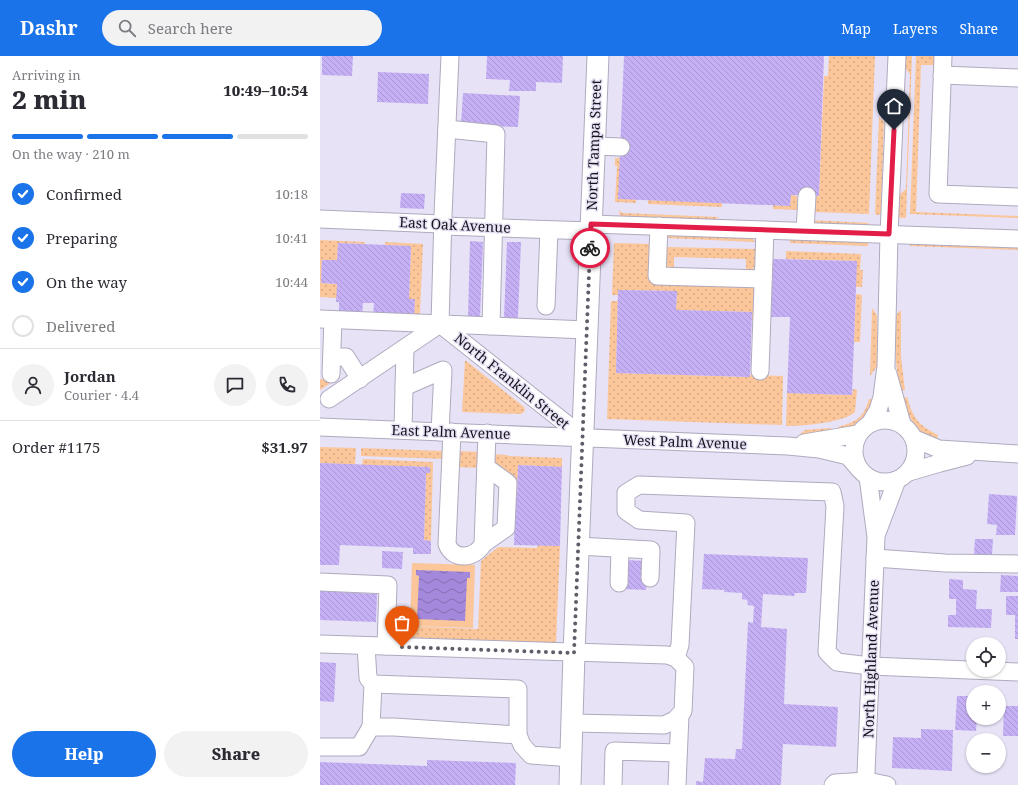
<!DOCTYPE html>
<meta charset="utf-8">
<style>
:root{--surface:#fff;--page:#f2f2f3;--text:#2b2b33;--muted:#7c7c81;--line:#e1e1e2;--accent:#1a73e8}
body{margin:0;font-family:"Noto Serif",serif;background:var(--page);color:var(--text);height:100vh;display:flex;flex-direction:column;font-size:15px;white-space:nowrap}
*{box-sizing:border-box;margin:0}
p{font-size:13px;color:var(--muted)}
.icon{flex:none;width:22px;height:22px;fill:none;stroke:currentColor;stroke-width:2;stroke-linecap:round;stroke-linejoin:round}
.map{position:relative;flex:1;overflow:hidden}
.sheet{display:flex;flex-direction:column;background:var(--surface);width:320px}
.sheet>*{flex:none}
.tools{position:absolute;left:646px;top:581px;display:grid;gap:8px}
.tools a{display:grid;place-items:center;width:40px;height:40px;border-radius:50%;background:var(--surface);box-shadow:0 1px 3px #0004;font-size:20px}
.pin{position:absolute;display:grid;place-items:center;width:34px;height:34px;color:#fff;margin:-41px -17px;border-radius:50% 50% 50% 0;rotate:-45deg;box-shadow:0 0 4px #0007}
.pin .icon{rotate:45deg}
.courier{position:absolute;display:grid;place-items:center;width:40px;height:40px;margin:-20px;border:3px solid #e11d48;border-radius:50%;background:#fff;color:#222;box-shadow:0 1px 5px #0007}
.head em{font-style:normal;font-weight:800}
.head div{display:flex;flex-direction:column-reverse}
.head{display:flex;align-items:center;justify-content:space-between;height:68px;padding:0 12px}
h1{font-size:26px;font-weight:800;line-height:30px}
.bar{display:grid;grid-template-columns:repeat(4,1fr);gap:6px 4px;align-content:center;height:48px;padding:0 12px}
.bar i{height:5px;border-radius:3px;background:var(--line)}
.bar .selected{background:var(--accent)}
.bar p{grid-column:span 4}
.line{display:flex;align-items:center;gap:10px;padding:0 12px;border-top:1px solid var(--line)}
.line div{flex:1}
.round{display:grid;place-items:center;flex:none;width:42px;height:42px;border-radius:21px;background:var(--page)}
ol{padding:0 12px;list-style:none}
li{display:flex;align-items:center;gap:12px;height:44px}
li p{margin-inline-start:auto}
li .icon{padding:4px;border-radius:50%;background:var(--accent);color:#fff;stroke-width:4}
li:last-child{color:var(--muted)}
li i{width:22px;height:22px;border:2px solid var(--line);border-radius:50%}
.primary-button{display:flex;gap:8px;margin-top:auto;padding:8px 12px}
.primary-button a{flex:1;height:46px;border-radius:24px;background:var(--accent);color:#fff;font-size:16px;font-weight:800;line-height:46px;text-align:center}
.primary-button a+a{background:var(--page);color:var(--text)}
header{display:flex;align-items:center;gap:24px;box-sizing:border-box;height:56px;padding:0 20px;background:var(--accent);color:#fff}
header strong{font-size:19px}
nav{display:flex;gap:22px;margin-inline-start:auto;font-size:14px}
.search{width:280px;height:36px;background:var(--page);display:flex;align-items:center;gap:10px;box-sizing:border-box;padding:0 14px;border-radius:22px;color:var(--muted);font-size:15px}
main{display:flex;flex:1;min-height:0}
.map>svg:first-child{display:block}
.green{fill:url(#green-dots)}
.pitch{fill:#fac69a;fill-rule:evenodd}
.water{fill:url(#water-waves)}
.building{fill:url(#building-back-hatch)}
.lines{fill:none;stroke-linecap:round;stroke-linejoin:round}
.minor-casing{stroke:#afaabe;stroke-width:19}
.major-casing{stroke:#afaabe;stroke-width:23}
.minor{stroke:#fff;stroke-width:17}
.major{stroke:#fff;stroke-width:21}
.done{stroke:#605c68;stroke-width:4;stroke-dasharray:0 7.2}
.route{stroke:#e11d48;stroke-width:5}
.labels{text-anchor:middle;stroke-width:3;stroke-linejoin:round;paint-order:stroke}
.street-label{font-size:14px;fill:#16141b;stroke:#e8e2f7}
</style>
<header>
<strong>Dashr</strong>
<div class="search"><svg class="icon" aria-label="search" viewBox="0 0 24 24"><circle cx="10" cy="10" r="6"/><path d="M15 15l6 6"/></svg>Search here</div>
<nav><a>Map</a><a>Layers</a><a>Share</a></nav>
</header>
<main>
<section class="sheet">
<div class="head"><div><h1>2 min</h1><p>Arriving in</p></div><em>10:49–10:54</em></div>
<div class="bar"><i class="selected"></i><i class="selected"></i><i class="selected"></i><i></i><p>On the way · 210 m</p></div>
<ol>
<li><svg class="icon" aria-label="check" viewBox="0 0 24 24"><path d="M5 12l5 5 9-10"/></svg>Confirmed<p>10:18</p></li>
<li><svg class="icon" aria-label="check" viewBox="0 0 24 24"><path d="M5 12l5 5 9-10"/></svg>Preparing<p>10:41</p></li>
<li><svg class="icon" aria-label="check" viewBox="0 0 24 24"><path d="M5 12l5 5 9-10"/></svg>On the way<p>10:44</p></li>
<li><i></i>Delivered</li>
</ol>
<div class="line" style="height:72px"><a class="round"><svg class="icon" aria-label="person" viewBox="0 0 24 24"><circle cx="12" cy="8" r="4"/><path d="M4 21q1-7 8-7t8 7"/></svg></a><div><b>Jordan</b><p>Courier · 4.4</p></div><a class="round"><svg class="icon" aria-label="chat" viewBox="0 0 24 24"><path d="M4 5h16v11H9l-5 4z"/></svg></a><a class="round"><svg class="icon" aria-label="phone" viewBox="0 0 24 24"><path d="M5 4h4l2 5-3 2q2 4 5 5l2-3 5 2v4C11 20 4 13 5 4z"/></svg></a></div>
<div class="line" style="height:52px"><div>Order #1175</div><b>$31.97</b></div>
<div class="primary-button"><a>Help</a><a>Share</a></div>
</section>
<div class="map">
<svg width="698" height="729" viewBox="0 0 698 729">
<defs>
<pattern id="green-dots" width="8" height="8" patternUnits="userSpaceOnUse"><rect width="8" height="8" fill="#fac69a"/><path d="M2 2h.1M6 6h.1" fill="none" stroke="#d6a984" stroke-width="1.8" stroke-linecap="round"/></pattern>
<pattern id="water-waves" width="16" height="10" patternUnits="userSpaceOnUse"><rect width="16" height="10" fill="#a488dc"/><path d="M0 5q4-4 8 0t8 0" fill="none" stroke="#856eb2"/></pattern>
<pattern id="building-back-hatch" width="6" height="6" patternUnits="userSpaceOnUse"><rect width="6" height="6" fill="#c5b0f5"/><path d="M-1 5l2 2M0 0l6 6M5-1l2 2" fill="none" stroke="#a896d1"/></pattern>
</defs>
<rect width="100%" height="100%" fill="#e8e2f7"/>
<!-- green -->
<g class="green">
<path d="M509,0H555L549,158L494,156L495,140H499L504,20H508Z"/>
<path d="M585,0H592L586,161L585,162H580L579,160V139L586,133L590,18L584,11Z"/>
<path d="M596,0H614V9H601L596,156L698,160V162L590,158Z"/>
<path d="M559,61L564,66L561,158L557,159L555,158Z"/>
<path d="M295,102H300L316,144V147L295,146L297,110H295Z"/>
<path d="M471,139L477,140V154L453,153V149L470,150Z"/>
<path d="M328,144L402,147V151L328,148Z"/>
<path d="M299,154L302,157L399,161L392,165L300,161Z"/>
<path d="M490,164L549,167L546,171L495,169Z"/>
<path d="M350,178L432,181L435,186L347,182Z"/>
<path d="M470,182L548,185V190L470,187Z"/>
<path d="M0,184L45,186V188L18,187L17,204H2L1,227L17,228V242L0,241Z"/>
<path d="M65,186L103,188L100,257L98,262L94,261L95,244L89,243L91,190L65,189Z"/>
<path d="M294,187L332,188L331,219L432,230L436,234L435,265H432V256L356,254L357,235L299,234L298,239H292Z"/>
<path d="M590,188L698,192V194L590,190Z"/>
<path d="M347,191L436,193L435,210L431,215H426V203L354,201V213H350L346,210Z"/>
<path d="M466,195L541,198L540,214H543L542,231H536V205L466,203Z"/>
<path d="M536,238L542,239L540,286H534Z"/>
<path d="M291,245H298L296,317L430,321V319L463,320L462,369L287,363Z"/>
<path d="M552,252L557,259L558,309L550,320Z"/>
<path d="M581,254V301L585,334L581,335C574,310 575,285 576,259Z"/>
<path d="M145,304L204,351L205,355L201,358L142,356Z"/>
<path d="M0,323L15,324L0,334Z"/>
<path d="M533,333L537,334L535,356C523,367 482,370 466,370L467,337L532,339Z"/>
<path d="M587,341C593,362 598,369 618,379L617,385C614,384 609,382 605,380C593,372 587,355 583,342Z"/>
<path d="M549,343L557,344L549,359L539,368L519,375L518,371C537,365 543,363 549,343Z"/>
<path d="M511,372L512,377L479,379L485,374Z"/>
<path d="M0,391L36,392L35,409L0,407Z"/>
<path d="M41,392L123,395L125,403L41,400Z"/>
<path d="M136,395L161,396V412L136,411Z"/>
<path d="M171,398L187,399L188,400L242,402V411L198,409L197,440L192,439V419L171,409Z"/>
<path d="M43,403L113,406L111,485L104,484L106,417H110V411L42,409Z"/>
<path d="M218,489L240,490L236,587L78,581L75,577V558H86L85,570L158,573L161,505L178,491L217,492Z"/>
</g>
<!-- pitch -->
<path class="pitch" d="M92,507L155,509L153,572L90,570ZM97,514L150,517L147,522Z"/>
<!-- water -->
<path class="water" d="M96,514L150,516V522H147L145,565L97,563L99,520L96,519Z"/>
<!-- building -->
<g class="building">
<path d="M2,0H33L32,20L2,19Z"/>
<path d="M167,0H243L242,27L216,26V35H189L190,24L166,23Z"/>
<path d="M304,0H504L499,140L471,139L470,150L298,143Z"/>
<path d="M58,16L109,18L108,48L57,46Z"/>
<path d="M143,37L200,40L198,71L141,69Z"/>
<path d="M81,137L105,138L104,153L80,152Z"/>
<path d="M150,185L163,186L160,261H148Z"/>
<path d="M187,186H201L198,262H184Z"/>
<path d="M18,187L91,190L89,243H95L94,261L53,260L54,247H43L42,261L19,260V246H16L17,228L1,227L2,204H17Z"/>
<path d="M453,203L537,205L532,339L467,337L470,261H451Z"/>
<path d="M298,234L357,235L356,254L432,256L430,321L296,317Z"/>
<path d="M0,407L110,411V417H106L104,484L111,485V498H93V492L20,489L19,509H0Z"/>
<path d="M198,409L242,411L240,490L194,489L195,459L193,458L194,439L197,440Z"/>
<path d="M669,438L697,440L695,479H676L677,469L667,468Z"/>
<path d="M655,483H673L672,499L654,498Z"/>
<path d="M62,495L83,496L82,513L62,512Z"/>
<path d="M384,498L488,502L486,537H475L474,540L443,538L441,571L467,573L464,648L518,651L516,691L463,688L461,729H376V725L383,726L385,702L415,703L416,693H422L428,566L433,567L434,550L428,549L427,544L422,543V537L404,536V534L382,533Z"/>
<path d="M305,504L327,505L326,534L304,533Z"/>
<path d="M681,519L698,520V536H680Z"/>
<path d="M629,523L643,524V533L657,534L656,553H672L671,572L628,571V559H636V543H629Z"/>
<path d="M0,535L57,538L56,566L0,564Z"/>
<path d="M686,540H698V583H695V559H686Z"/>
<path d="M0,606L16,607L14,646L0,645Z"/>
<path d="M637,640H653V662H657L656,675L635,674Z"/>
<path d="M684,650H698V680H683Z"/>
<path d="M601,673L633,674L632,715L572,712L573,681L601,682Z"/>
<path d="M107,704L196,707L195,729H0V706L107,710Z"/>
</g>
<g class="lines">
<!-- minor casing -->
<g class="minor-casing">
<g id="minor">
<path d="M623,0L618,138L698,141"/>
<path d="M622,19L698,22"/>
<path d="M127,73L176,78L171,270"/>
<path d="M274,90L301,91"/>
<path d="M0,163L121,168L123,170L271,175"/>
<path d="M271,168L698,183"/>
<path d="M339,170L337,220L443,223"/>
<path d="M485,175L487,140"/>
<path d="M226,250L229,174"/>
<path d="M0,263L267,274"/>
<path d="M120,268L123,159L130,0"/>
<path d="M120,268L263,381"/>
<path d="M12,301H26L40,323"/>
<path d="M440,315L445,174"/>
<path d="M11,318L13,264"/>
<path d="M568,318L582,368"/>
<path d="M84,331L123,314L120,376"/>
<path d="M9,343L120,268"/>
<circle cx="565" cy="395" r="31"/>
<path d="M551,366L558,354L562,341L566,310L569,178L577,0"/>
<path d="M0,371L468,390L499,393L528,400L540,414"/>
<path d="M83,374L85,292"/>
<path d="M132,376L127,488C133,505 155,503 163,488L167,377"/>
<path d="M595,383L619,393L698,398"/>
<path d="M484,387L538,378"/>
<path d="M589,416L620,407L647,400"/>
<path d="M557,477L577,424"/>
<path d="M163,488L186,472L188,427L166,411"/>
<path d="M258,490L331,494L330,522"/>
<path d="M555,502L625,507L698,508"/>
<path d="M0,526L68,529L66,590"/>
<path d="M299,527L300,493"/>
<path d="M0,588L347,599L356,602L365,611L363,655L355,664L344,669L253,667"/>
<path d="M46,590L48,622L53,628L198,633V679L202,689L211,699L252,702"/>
<path d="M356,602L360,589L366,467L319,464L306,455V437L319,429L512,436L515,450L507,596L517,606L550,610L698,616"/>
<path d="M51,671L53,628"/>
<path d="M0,691H39L51,671H74L198,679"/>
<path d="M547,725L546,717L556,481L548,421"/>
<path d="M293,729L294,695L358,697"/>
<path d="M357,729L360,659"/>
<path d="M513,729L515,727L547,725L567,729"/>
</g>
</g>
<!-- major casing -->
<g class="major-casing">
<path id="major" d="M250,729L254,597L278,0"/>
</g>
<!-- minor -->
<use href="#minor" class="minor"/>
<!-- major -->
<use href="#major" class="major"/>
</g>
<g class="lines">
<!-- done -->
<path class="done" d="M82,591L254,597L270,192"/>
<!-- route -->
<path class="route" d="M270,192L271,168L569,178L574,74"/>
</g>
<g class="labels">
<!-- street labels -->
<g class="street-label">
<text transform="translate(274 89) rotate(-88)" y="5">North Tampa Street</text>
<text transform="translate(135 169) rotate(3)" y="5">East Oak Avenue</text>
<text transform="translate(192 325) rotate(39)" y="5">North Franklin Street</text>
<text transform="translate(131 376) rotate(2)" y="5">East Palm Avenue</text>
<text transform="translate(365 386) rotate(2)" y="5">West Palm Avenue</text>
<text transform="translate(551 603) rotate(-88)" y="5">North Highland Avenue</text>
</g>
</g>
</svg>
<div class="tools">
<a><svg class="icon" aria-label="locate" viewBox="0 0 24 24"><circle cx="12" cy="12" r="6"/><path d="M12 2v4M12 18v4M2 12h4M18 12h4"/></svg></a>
<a>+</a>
<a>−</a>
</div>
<div class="pin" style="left:82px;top:591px;background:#ea580c"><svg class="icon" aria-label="bag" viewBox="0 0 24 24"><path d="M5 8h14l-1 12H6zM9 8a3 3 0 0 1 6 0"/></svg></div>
<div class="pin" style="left:574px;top:74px;background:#1f2937"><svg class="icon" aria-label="home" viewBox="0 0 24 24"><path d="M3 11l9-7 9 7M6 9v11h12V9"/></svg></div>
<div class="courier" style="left:270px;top:192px"><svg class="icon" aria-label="bike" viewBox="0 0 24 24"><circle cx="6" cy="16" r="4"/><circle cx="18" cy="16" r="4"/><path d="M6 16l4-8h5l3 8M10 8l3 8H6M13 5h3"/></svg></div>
</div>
</main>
